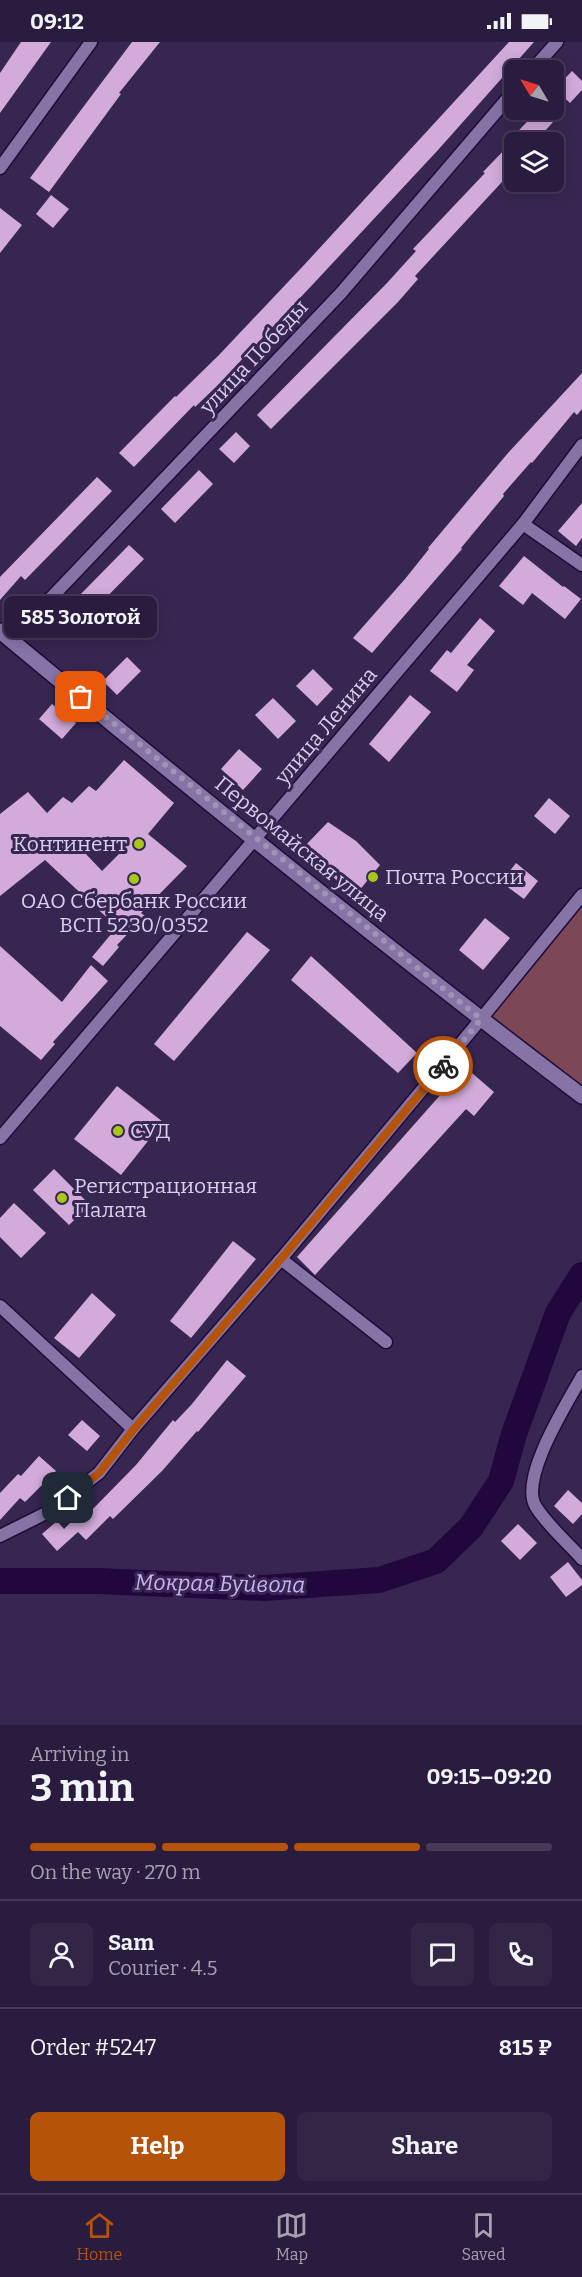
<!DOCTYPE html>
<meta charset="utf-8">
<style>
:root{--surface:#2a1c3e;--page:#322545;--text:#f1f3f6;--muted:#a5a1b0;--line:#463a58;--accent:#b45309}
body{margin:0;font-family:Bitter,serif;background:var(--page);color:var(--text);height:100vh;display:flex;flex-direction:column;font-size:22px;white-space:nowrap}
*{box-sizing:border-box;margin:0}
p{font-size:20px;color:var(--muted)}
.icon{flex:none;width:33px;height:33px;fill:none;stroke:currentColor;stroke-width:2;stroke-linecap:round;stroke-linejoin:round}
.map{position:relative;height:1683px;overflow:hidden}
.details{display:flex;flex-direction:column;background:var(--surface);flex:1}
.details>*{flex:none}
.needle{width:39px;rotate:308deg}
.fabs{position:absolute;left:504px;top:18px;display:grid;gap:12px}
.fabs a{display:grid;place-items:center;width:60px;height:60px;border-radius:9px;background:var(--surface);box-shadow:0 3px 15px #0003,0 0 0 2px var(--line);font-size:30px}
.pin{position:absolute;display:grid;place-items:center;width:51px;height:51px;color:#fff;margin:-26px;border-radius:12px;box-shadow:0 3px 9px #0006}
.courier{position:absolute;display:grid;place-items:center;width:60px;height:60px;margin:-30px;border:4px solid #b45309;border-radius:50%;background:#fff;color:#222;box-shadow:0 2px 8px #0007}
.bubble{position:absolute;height:42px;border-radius:9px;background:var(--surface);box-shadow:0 3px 15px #0003,0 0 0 2px var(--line);font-size:20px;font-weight:700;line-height:42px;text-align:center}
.overview em{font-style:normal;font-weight:700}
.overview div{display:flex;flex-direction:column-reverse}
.overview{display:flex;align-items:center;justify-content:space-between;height:102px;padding:0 30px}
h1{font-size:39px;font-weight:700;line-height:45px}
.bar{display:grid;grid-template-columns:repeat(4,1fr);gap:9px 6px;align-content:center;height:72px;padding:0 30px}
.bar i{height:8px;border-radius:4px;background:var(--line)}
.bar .current{background:var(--accent)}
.bar p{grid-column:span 4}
.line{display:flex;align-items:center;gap:15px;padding:0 30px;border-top:2px solid var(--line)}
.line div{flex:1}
.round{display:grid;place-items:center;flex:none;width:63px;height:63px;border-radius:9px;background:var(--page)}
.button{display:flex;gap:12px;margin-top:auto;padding:12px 30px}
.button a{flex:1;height:69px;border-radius:9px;background:var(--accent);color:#fff;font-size:24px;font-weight:700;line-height:69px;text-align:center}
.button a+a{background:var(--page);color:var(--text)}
.status{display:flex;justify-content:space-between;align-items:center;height:42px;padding:0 30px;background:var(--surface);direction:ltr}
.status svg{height:16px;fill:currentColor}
.dock{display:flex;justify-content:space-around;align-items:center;height:84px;border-top:2px solid var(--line);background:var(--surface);font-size:16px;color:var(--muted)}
.dock a{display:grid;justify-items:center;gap:3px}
.dock .current{color:var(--accent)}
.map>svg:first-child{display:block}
.green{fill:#7c4858}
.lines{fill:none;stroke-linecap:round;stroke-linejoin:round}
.river{stroke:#22063e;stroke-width:26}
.building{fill:#d2abdb;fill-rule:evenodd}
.street-casing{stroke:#1f0c37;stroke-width:15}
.secondary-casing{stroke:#1f0c37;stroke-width:18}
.street{stroke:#8674a7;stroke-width:12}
.secondary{stroke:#8674a7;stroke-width:15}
.done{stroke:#a094b5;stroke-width:6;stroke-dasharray:0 10.8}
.route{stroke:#b45309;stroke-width:8}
.poi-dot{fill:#a9c71b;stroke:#382652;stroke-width:2}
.labels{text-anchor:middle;stroke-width:6;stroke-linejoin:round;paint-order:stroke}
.street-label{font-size:21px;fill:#d8cfeb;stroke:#382652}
.poi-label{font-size:21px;fill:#d8cfeb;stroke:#382652;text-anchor:start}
.water-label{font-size:22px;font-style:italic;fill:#c9b3f2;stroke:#382652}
</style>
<div class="status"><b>09:12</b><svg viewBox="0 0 49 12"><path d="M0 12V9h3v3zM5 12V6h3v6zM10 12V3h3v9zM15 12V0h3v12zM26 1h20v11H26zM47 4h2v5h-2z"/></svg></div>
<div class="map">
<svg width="582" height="1683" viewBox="0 0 582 1683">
<rect width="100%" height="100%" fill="#382652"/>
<!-- green -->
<path class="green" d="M582,860V1044L488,977Z"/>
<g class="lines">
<!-- river -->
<path class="river" d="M0,1539H98L264,1546L379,1538L436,1519L471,1485L501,1439L514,1392L558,1271L582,1233"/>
</g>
<!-- building -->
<g class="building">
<path d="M21,0H51L0,71V31Z"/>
<path d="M132,0H160L119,51L121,52L49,150L30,136Z"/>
<path d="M509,0H534L438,108L315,240L217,344L195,365L194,363L134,425L119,411L175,354L176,355L219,313L305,222Z"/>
<path d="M572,29L582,39V48L570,61L555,47Z"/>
<path d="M538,68H564L535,100H514V127L415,234L418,237L398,260L271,387L257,373L387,241L416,209L413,207L485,131L483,130L512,100H508Z"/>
<path d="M51,153L69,167L53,186L36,172Z"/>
<path d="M0,166L22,183L0,211Z"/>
<path d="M582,331V367L577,373L574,370L532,421L531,420L503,452L504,454L461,506L462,507L372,611L353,596L405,537L429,507L428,506L508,411Z"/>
<path d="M236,390L250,404L234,421L219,407Z"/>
<path d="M199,428L213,442L175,481L161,467Z"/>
<path d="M97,435L112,449L25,538L21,534L0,558V535Z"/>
<path d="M582,461V496L576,504L558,489Z"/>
<path d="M129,503L144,517L89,573L74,559Z"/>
<path d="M524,514L563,545L564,544L581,557L565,577L532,551L523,563L499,544Z"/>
<path d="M480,576L495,589L467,623L474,628L457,650L430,629L447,608L451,611Z"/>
<path d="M127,615L141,629L117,653L103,639Z"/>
<path d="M313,627L333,647L317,664L296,644Z"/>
<path d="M410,653L431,670L389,720L369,702Z"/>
<path d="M273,656L296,679L278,697L255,673Z"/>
<path d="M52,662L76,681L62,697L39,677Z"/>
<path d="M239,707L262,727L243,748L221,727Z"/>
<path d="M124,718L174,761L148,792L187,824L141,871L145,874L117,903L119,905L103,924L92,915L117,885L45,818L0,854V772L28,750L47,771L63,755L72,761L89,744L96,749ZM108,794L124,807L102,829L85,811Z"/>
<path d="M549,756L570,774L555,792L534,774Z"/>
<path d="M328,780L356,799L380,823L354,855L303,806Z"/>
<path d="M516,821L538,839L524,857L501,840Z"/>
<path d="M485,876L510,896L483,928L459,908Z"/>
<path d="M247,890L270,908L174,1019L154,1002Z"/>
<path d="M0,904L62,960L91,923L108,939L53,1000L55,1002L41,1018L0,984Z"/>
<path d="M311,914L417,1011L398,1031L291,938Z"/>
<path d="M465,1025L494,1050L474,1074L466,1067L315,1233L297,1215Z"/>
<path d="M117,1044L163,1080L121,1133L74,1097Z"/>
<path d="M54,1127L90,1163L69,1183L33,1148Z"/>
<path d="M14,1161L46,1191L21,1216L0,1195V1176Z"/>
<path d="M233,1199L256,1217L191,1296L170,1279Z"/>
<path d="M92,1251L116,1273L79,1316L54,1296Z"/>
<path d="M227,1318L246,1334L198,1390L197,1389L162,1429L113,1477L110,1474L86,1498L78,1490L57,1509L42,1492L57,1479L64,1487L82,1469L87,1473L136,1423L173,1378L175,1380L192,1362Z"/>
<path d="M82,1378L100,1394L87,1409L68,1393Z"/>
<path d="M39,1414L56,1429L25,1460L20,1456L0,1478V1451L18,1432L21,1434Z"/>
<path d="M568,1448L582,1461V1472L573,1482L554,1464Z"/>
<path d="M518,1482L537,1501L520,1518L501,1499Z"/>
<path d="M568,1520L582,1538V1543L566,1555L550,1535Z"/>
</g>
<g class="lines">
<!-- street casing -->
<g class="street-casing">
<g id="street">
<path d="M532,28L557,0"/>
<path d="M0,126L91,0"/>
<path d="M523,482L582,523"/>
<path d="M11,598L341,251L514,49"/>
<path d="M0,1096L523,482L582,403"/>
<path d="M281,1217L481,977L582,853"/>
<path d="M0,1264L133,1387"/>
<path d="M582,1334C568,1360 518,1437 536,1465C548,1484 567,1500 582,1517"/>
<path d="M0,1494L50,1469L99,1431L133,1387L281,1217L386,1300"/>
</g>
</g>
<!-- secondary casing -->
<g class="secondary-casing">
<path id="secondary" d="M0,589C191,748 384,904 582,1054"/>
</g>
<!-- street -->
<use href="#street" class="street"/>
<!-- secondary -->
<use href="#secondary" class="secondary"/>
</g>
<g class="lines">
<!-- done -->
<path class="done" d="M81,655L481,977L443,1024"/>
<!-- route -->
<path class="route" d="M68,1456L99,1431L134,1387L281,1217L443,1024"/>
</g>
<!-- markers -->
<g class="poi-dot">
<circle cx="139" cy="802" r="6"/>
<circle cx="373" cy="835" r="6"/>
<circle cx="134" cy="837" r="6"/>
<circle cx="118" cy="1089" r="6"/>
<circle cx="62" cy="1156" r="6"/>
</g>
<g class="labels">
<!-- street labels -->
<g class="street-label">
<text transform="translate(254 315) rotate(-47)" y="7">улица Победы</text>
<text transform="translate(326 684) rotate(-50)" y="7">улица Ленина</text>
<text transform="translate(302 807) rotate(39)" y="7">Первомайская улица</text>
</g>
<!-- poi labels -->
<g class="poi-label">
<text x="127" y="809" text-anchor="end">Континент</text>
<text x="385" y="842">Почта России</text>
<text x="134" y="866" text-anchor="middle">ОАО Сбербанк России<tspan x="134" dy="24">ВСП 5230/0352</tspan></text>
<text x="130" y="1096">СУД</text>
<text x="74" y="1151">Регистрационная<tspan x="74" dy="24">Палата</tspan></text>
</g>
<!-- water labels -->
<g class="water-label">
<text transform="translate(220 1541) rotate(1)" y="8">Мокрая Буйвола</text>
</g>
</g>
</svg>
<div class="fabs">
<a><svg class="needle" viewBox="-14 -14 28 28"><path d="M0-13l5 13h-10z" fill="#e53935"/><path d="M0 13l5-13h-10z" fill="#a5a1b0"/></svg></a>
<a><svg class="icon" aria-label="layers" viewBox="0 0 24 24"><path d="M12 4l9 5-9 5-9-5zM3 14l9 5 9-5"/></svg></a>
</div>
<div class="pin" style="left:81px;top:655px;background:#ea580c"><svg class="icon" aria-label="bag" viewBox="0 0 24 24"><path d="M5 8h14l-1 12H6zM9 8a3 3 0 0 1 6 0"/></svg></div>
<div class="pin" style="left:68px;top:1456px;background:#1f2937"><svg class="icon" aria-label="home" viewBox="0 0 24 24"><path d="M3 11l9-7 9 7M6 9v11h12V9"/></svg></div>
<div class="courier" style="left:443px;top:1024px"><svg class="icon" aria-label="bike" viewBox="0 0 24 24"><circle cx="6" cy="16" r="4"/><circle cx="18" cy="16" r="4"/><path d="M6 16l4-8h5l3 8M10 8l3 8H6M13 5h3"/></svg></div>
<div class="bubble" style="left:4px;top:554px;width:153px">585 Золотой</div>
</div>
<section class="details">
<div class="overview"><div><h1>3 min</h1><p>Arriving in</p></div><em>09:15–09:20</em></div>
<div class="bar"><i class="current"></i><i class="current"></i><i class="current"></i><i></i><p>On the way · 270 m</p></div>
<div class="line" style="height:108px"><a class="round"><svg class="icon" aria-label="person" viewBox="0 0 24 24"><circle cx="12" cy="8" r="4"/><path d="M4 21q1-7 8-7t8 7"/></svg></a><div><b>Sam</b><p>Courier · 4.5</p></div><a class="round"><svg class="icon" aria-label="chat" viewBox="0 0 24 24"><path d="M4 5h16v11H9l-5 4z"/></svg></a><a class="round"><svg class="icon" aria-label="phone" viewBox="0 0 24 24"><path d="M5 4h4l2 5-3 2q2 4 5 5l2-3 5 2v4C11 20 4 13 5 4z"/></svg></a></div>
<div class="line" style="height:78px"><div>Order #5247</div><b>815 ₽</b></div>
<div class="button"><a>Help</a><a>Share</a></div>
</section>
<nav class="dock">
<a class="current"><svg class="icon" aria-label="home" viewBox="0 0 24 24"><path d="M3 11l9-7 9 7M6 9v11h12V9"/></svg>Home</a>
<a><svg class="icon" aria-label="map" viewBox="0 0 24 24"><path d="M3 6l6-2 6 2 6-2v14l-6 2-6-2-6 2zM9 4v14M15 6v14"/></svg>Map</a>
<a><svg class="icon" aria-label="saved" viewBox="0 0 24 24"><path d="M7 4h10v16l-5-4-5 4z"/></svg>Saved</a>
</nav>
